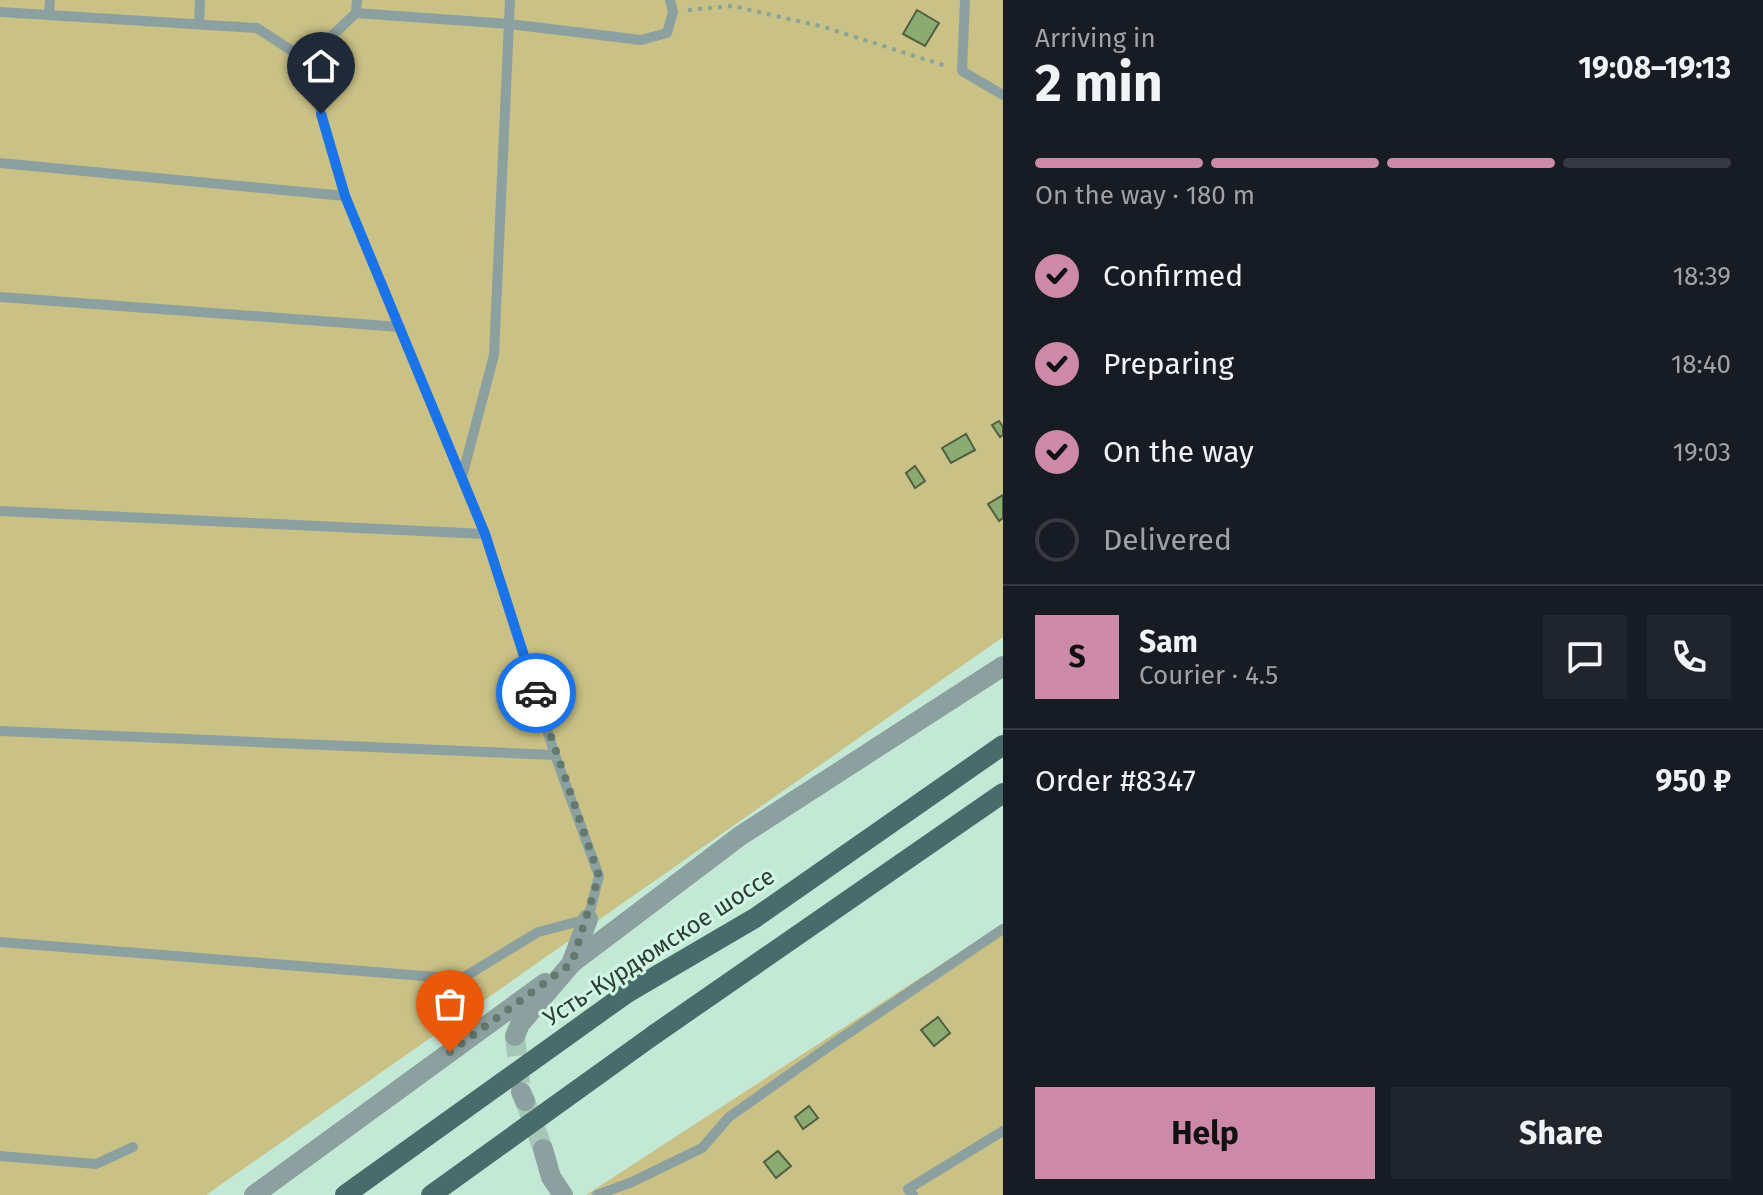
<!DOCTYPE html>
<meta charset="utf-8">
<style>
:root{--surface:#171b24;--page:#20242c;--text:#f1f3f6;--muted:#9ea1a6;--line:#363941;--accent:#cd8aa8}
body{margin:0;font-family:"Fira Sans",sans-serif;background:var(--page);color:var(--text);height:100vh;display:flex;flex-direction:column;font-size:30px;white-space:nowrap}
*{box-sizing:border-box;margin:0}
p{font-size:26px;color:var(--muted)}
.icon{flex:none;width:44px;height:44px;fill:none;stroke:currentColor;stroke-width:2;stroke-linecap:round;stroke-linejoin:round}
.map{position:relative;flex:1;overflow:hidden}
.details{display:flex;flex-direction:column;background:var(--surface);width:760px}
.details>*{flex:none}
.pin{position:absolute;display:grid;place-items:center;width:68px;height:68px;color:#fff;margin:-82px -34px;border-radius:50% 50% 50% 0;rotate:-45deg;box-shadow:0 0 8px #0007}
.pin .icon{rotate:45deg}
.courier{position:absolute;display:grid;place-items:center;width:80px;height:80px;margin:-40px;border:6px solid #1a73e8;border-radius:50%;background:#fff;color:#222;box-shadow:0 2px 10px #0007}
.headline em{font-style:normal;font-weight:700}
.headline div{display:flex;flex-direction:column-reverse}
.headline{display:flex;align-items:center;justify-content:space-between;height:136px;padding:0 32px}
h1{font-size:52px;font-weight:700;line-height:60px}
.bar{display:grid;grid-template-columns:repeat(4,1fr);gap:12px 8px;align-content:center;height:96px;padding:0 32px}
.bar i{height:10px;border-radius:6px;background:var(--line)}
.bar .current{background:var(--accent)}
.bar p{grid-column:span 4}
.line{display:flex;align-items:center;gap:20px;padding:0 32px;border-top:2px solid var(--line)}
.line div{flex:1}
.round{display:grid;place-items:center;flex:none;width:84px;height:84px;border-radius:0px;background:var(--page)}
ol{padding:0 32px;list-style:none}
li{display:flex;align-items:center;gap:24px;height:88px}
li p{margin-inline-start:auto}
li .icon{padding:8px;border-radius:50%;background:var(--accent);color:#111;stroke-width:4}
li:last-child{color:var(--muted)}
li i{width:44px;height:44px;border:4px solid var(--line);border-radius:50%}
.primary-button{display:flex;gap:16px;margin-top:auto;padding:16px 32px}
.primary-button a{flex:1;height:92px;border-radius:0px;background:var(--accent);color:#111;font-size:32px;font-weight:700;line-height:92px;text-align:center}
.primary-button a+a{background:var(--page);color:var(--text)}
main{display:flex;flex:1;min-height:0}
.map>svg:first-child{display:block}
.green{fill:#cac186}
.building{fill:#8bab70;stroke:#505f43;stroke-width:2}
.lines{fill:none;stroke-linecap:round;stroke-linejoin:round}
.minor-tunnel{stroke:#a5c7b6;stroke-width:20;stroke-dasharray:20 10;stroke-linecap:butt}
.path{stroke:#88a596;stroke-width:4;stroke-dasharray:4 6;stroke-linecap:butt}
.service{stroke:#8da0a0;stroke-width:10}
.minor{stroke:#8da0a0;stroke-width:20}
.primary{stroke:#486c6b;stroke-width:20}
.primary-bridge{stroke:#486c6b;stroke-width:20}
.done{stroke:#62796d;stroke-width:8;stroke-dasharray:0 14.4}
.route{stroke:#1a73e8;stroke-width:10}
.labels{text-anchor:middle;stroke-width:6;stroke-linejoin:round;paint-order:stroke}
.street-label{font-size:24px;fill:#2e3d35;stroke:#d0f7e3}
</style>
<main>
<div class="map">
<svg width="1003" height="1195" viewBox="0 0 1003 1195">
<rect width="100%" height="100%" fill="#c3e9d6"/>
<!-- green -->
<g class="green">
<path d="M0,0H1003V637L206,1195H0Z"/>
<path d="M1003,924V1195H586Z"/>
</g>
<!-- building -->
<g class="building">
<path d="M917,10L939,23L925,46L903,34Z"/>
<path d="M999,421L1003,427V435L1000,437L992,425Z"/>
<path d="M966,434L975,450L951,463L942,448Z"/>
<path d="M915,466L925,481L915,488L906,473Z"/>
<path d="M1003,495V518L999,521L988,504Z"/>
<path d="M938,1017L950,1033L934,1046L921,1030Z"/>
<path d="M809,1106L818,1118L803,1129L795,1117Z"/>
<path d="M778,1151L791,1166L776,1178L764,1162Z"/>
</g>
<g class="lines">
<!-- minor-tunnel -->
<g class="minor-tunnel">
<path d="M515,1036L520,1084"/>
<path d="M525,1101L543,1149"/>
</g>
<!-- path -->
<path class="path" d="M688,10L733,6L824,27L946,66"/>
<!-- service -->
<g class="service">
<path d="M965,0L962,71L1003,95"/>
<path d="M0,12L257,28L306,60L345,196L485,534L555,755L599,876L588,919L538,932L461,979L0,942"/>
<path d="M356,13L357,0"/>
<path d="M49,15L50,0"/>
<path d="M199,24L200,0"/>
<path d="M306,60L356,13L509,24L641,40L667,33L673,12L670,0"/>
<path d="M0,163L345,196"/>
<path d="M0,297L400,327"/>
<path d="M462,477L494,355L510,0"/>
<path d="M0,511L485,534"/>
<path d="M0,731L555,755"/>
<path d="M0,1156L96,1164L133,1147"/>
<path d="M597,1195L632,1182L702,1148L729,1117L831,1045L1003,929"/>
<path d="M913,1195L908,1189L1003,1131"/>
</g>
<!-- minor -->
<g class="minor">
<path d="M571,964L588,919"/>
<path d="M515,1036L520,1024L572,963L740,836L1003,666"/>
<path d="M521,1092L525,1101"/>
<path d="M543,1149L551,1177L563,1195"/>
<path d="M254,1195L545,983"/>
</g>
<!-- primary -->
<g class="primary">
<path d="M627,993L755,918L1003,745"/>
<path d="M655,1034L1003,793"/>
</g>
<!-- primary-bridge -->
<g class="primary-bridge">
<path d="M345,1195L627,993"/>
<path d="M431,1195L655,1034"/>
</g>
</g>
<g class="lines">
<!-- done -->
<path class="done" d="M450,1052L572,963L599,876L536,693"/>
<!-- route -->
<path class="route" d="M321,114L345,196L485,534L536,693"/>
</g>
<g class="labels">
<!-- street labels -->
<g class="street-label">
<text transform="translate(659 947) rotate(-33)" y="8">Усть-Курдюмское шоссе</text>
</g>
</g>
</svg>
<div class="pin" style="left:450px;top:1052px;background:#ea580c"><svg class="icon" aria-label="bag" viewBox="0 0 24 24"><path d="M5 8h14l-1 12H6zM9 8a3 3 0 0 1 6 0"/></svg></div>
<div class="pin" style="left:321px;top:114px;background:#1f2937"><svg class="icon" aria-label="home" viewBox="0 0 24 24"><path d="M3 11l9-7 9 7M6 9v11h12V9"/></svg></div>
<div class="courier" style="left:536px;top:693px"><svg class="icon" aria-label="car" viewBox="0 0 24 24"><path d="M5 17H2v-5l4-1 3-4h7l3 4 3 1v5h-3M9 17h6M6 11h13"/><circle cx="7" cy="17" r="2"/><circle cx="17" cy="17" r="2"/></svg></div>
</div>
<section class="details">
<div class="headline"><div><h1>2 min</h1><p>Arriving in</p></div><em>19:08–19:13</em></div>
<div class="bar"><i class="current"></i><i class="current"></i><i class="current"></i><i></i><p>On the way · 180 m</p></div>
<ol>
<li><svg class="icon" aria-label="check" viewBox="0 0 24 24"><path d="M5 12l5 5 9-10"/></svg>Confirmed<p>18:39</p></li>
<li><svg class="icon" aria-label="check" viewBox="0 0 24 24"><path d="M5 12l5 5 9-10"/></svg>Preparing<p>18:40</p></li>
<li><svg class="icon" aria-label="check" viewBox="0 0 24 24"><path d="M5 12l5 5 9-10"/></svg>On the way<p>19:03</p></li>
<li><i></i>Delivered</li>
</ol>
<div class="line" style="height:144px"><b class="round" style="background:var(--accent);color:#111">S</b><div><b>Sam</b><p>Courier · 4.5</p></div><a class="round"><svg class="icon" aria-label="chat" viewBox="0 0 24 24"><path d="M4 5h16v11H9l-5 4z"/></svg></a><a class="round"><svg class="icon" aria-label="phone" viewBox="0 0 24 24"><path d="M5 4h4l2 5-3 2q2 4 5 5l2-3 5 2v4C11 20 4 13 5 4z"/></svg></a></div>
<div class="line" style="height:104px"><div>Order #8347</div><b>950 ₽</b></div>
<div class="primary-button"><a>Help</a><a>Share</a></div>
</section>
</main>
